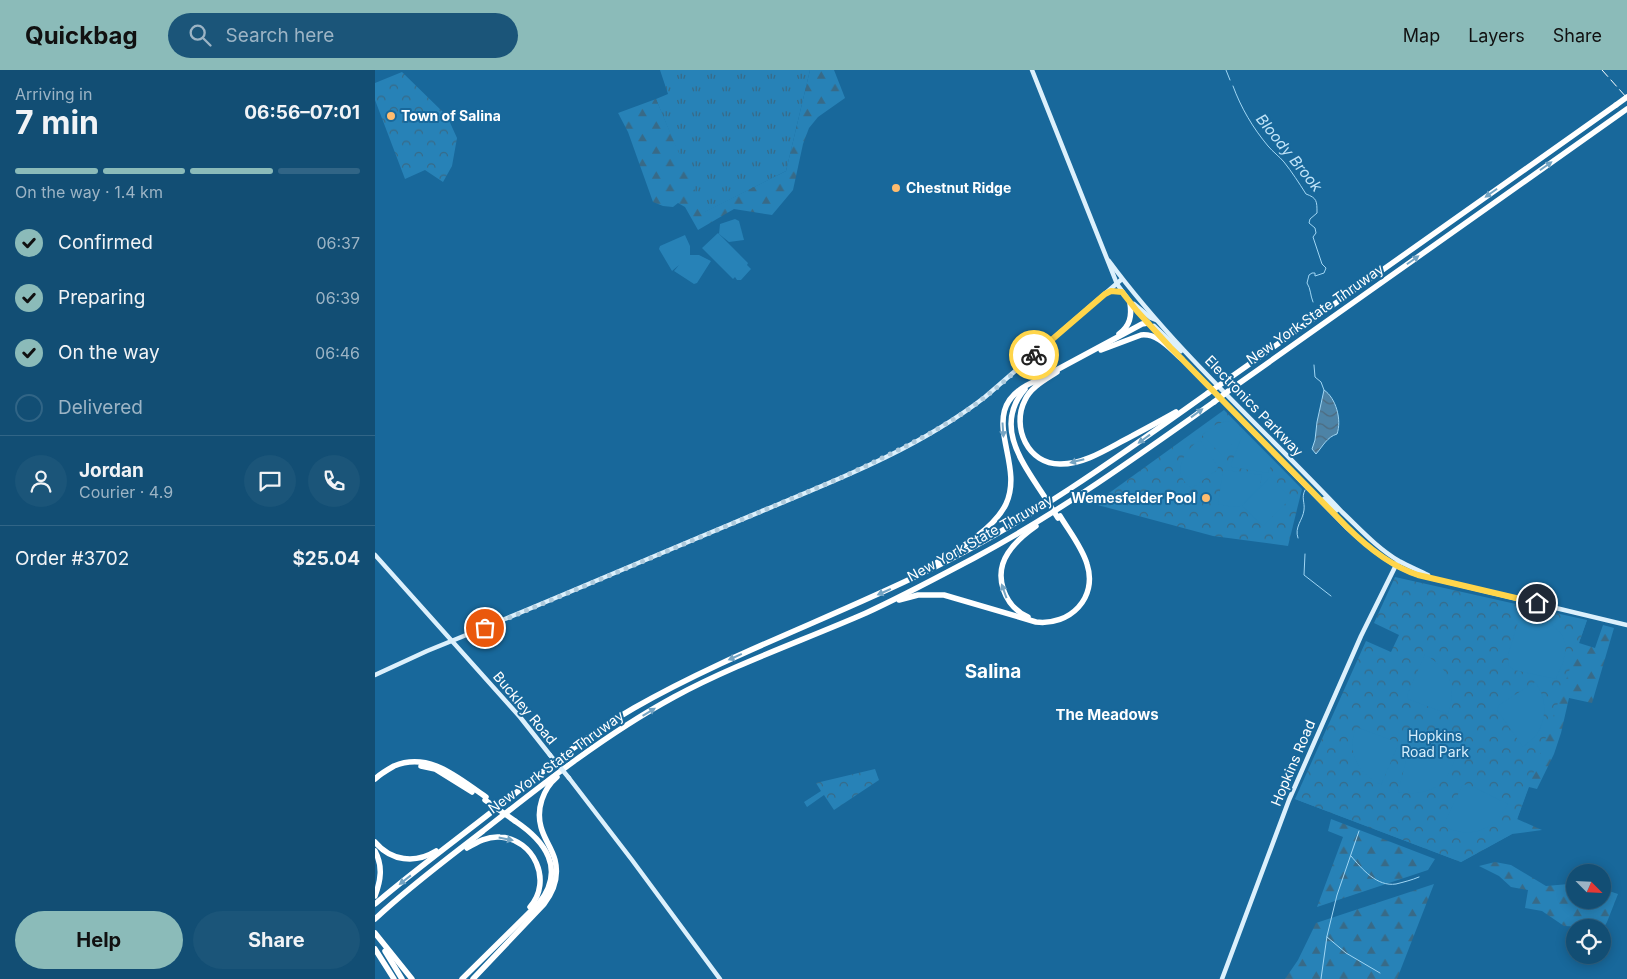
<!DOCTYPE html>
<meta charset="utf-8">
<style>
:root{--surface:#124e74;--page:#1b5579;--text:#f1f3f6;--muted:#9cb4c5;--line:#316586;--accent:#8bbbb9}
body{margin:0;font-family:Inter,sans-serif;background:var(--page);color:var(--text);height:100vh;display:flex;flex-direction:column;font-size:19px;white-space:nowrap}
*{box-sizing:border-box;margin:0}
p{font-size:16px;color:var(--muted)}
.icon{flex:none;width:28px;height:28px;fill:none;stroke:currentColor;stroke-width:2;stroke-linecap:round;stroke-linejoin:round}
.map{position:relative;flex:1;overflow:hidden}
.panel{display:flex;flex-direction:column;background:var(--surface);width:375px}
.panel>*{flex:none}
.needle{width:32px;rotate:114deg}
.tools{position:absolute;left:1191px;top:794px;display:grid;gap:10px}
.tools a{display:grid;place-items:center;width:45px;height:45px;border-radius:50%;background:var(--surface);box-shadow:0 2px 12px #0003,0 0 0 1px var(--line);font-size:25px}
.pin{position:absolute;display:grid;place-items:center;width:42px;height:42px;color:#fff;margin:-21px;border:2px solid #fff;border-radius:50%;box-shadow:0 1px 5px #0007}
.courier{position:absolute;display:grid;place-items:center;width:50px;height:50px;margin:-25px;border:4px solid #ffd54a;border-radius:50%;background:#fff;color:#222;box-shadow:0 1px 6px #0007}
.summary em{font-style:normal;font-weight:700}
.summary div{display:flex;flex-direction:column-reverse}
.summary{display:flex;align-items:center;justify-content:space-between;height:85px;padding:0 15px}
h1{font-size:32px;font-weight:700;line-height:38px}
.bar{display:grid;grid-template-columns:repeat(4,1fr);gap:8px 5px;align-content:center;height:60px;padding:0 15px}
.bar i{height:6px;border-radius:4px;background:var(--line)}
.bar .on{background:var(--accent)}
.bar p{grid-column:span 4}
.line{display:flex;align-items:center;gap:12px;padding:0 15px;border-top:1px solid var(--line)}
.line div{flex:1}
.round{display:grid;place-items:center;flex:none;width:52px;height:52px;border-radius:26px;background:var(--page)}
ol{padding:0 15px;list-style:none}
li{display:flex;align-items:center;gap:15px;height:55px}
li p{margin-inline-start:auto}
li .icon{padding:5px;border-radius:50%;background:var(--accent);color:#111;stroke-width:4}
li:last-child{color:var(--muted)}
li i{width:28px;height:28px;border:2px solid var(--line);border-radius:50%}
.cta{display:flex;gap:10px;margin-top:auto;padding:10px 15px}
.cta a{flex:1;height:58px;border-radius:30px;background:var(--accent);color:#111;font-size:20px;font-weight:700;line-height:58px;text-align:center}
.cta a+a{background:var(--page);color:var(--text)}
header{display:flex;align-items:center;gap:30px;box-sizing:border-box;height:70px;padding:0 25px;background:var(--accent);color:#111}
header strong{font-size:24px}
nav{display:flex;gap:28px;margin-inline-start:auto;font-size:18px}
.search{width:350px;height:45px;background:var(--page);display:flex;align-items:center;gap:12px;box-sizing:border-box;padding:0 18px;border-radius:28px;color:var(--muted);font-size:19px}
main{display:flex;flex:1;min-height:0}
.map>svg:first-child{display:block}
.grass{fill:url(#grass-tufts)}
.forest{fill:url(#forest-firs)}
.park{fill:url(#park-crowns)}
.pitch{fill:#2782b7}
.water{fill:url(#water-waves);stroke:#a0d6f4}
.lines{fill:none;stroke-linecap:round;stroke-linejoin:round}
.stream{stroke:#a0d6f4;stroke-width:1}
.secondary{stroke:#dcf0fc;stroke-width:4.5}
.highway{stroke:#fff;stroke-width:5.5}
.rail{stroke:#fff;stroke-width:1;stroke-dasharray:9 4;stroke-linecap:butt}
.secondary-bridge{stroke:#dcf0fc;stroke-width:4.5}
.highway-bridge{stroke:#fff;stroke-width:5.5}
.oneway{fill:#74a4c3}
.done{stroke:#aecadc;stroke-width:5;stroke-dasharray:0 9}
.route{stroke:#ffd54a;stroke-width:6}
.poi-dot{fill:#ffbc6e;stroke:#18689b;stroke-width:2}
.labels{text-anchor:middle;stroke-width:4;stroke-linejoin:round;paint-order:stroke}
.poi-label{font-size:14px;font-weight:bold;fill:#fff;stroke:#18689b;text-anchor:start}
.street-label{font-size:14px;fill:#fff;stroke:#18689b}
.park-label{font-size:14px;fill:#d5eefc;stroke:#18689b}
.water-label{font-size:15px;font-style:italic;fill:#c1e4f9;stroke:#18689b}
.neighbourhood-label{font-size:15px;font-weight:bold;fill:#fff;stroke:#18689b}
.district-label{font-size:19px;font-weight:bold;fill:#fff;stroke:#18689b}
</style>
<header>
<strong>Quickbag</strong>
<div class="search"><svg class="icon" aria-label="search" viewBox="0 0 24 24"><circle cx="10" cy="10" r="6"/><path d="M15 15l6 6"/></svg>Search here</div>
<nav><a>Map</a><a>Layers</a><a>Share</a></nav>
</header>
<main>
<section class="panel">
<div class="summary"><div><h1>7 min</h1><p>Arriving in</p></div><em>06:56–07:01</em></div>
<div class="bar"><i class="on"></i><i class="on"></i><i class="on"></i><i></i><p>On the way · 1.4 km</p></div>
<ol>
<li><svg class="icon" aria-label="check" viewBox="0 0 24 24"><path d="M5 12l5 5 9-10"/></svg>Confirmed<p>06:37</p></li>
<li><svg class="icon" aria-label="check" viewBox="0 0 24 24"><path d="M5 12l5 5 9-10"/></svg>Preparing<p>06:39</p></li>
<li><svg class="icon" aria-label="check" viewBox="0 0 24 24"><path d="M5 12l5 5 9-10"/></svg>On the way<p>06:46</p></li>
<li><i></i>Delivered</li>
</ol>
<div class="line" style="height:90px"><a class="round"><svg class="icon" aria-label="person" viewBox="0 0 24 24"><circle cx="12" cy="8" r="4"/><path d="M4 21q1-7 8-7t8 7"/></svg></a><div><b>Jordan</b><p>Courier · 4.9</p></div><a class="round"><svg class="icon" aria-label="chat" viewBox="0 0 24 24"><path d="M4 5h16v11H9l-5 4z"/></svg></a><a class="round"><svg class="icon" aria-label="phone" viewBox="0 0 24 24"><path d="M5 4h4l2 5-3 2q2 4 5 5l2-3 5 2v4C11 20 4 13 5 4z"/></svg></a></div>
<div class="line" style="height:65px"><div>Order #3702</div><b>$25.04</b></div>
<div class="cta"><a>Help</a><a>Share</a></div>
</section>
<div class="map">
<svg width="1252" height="909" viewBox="0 0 1252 909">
<defs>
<pattern id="grass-tufts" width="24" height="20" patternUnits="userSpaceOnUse" patternTransform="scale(1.25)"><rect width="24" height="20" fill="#2782b7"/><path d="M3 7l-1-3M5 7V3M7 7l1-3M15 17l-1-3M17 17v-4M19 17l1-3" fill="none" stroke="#386a87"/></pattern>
<pattern id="forest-firs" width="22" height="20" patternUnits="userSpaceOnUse" patternTransform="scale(1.25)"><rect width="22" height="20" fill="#2782b7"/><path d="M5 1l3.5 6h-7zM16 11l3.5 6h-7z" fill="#386a87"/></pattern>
<pattern id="park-crowns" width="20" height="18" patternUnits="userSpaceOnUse" patternTransform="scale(1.25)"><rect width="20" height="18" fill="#2782b7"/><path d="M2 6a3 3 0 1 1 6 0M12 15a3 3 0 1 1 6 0" fill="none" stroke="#386a87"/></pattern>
<pattern id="water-waves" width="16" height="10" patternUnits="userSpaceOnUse" patternTransform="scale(1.25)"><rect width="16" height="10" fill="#4d83a6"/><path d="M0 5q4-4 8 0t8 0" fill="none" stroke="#4d6a7e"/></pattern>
</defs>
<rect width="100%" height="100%" fill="#18689b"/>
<!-- grass -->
<path class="grass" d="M285,0H435L411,101L328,143L281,29L293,24Z"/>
<!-- forest -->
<g class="forest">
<path d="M435,0H459L470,28L443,47L434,58L428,74L418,120L397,145L359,139L323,160L310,137L303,133L298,137L288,136L278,132L253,62L243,43L281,29L329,142L411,101Z"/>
<path d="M1212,550L1204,573L1220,578L1228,555L1239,558L1217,633L1194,628L1186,663L1179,684L1162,719L1154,717L1142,749L1167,760L1137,764L1086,792L920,729Z"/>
<path d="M956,749L1060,789L1053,800L942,837L968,767L953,761Z"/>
<path d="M1120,792L1136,795L1171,816L1194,814L1200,816V830H1228V819L1243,824L1232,852L1228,859V858L1189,856L1167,841L1150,838L1153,820L1136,817L1124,806L1104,796Z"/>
<path d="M1059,814L1022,909H910L923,890L941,853Z"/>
</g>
<!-- park -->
<g class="park">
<path d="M27,2L72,46L82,68L77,96L68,112L50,100L30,109L0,30V13Z"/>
<path d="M849,340L927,419L913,476L838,466L719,434Z"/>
<path d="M1020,507L1212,550L1137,764L1086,792L920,729L991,571L1016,582L1024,565L999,553Z"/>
<path d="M500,699L504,710L459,740L449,725L432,737L429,732L446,721L441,713Z"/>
</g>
<!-- pitch -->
<g class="pitch">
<path d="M360,149L364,151L369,170L354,172L344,164L345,154Z"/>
<path d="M343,163L373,193L372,195L376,199L366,210H362L360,207L358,209L327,178Z"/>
<path d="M310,165L315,176V185H324L336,191L322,213L319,214L299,201L304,195L297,201L284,179L285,176Z"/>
<path d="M851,351L859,353L868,360L849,384L847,385L827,365L840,355Z"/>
<path d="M869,361L898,391L893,403L857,397L856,394Z"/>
<path d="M825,370L843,397L842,400L817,418C814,416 809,412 808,409C800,395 813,377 825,370Z"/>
<path d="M850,400L887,405L885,416L865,436L858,437L843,434L848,401Z"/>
<path d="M895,407L916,428L888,456L867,436Z"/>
<path d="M1158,548L1176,553L1187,565L1191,577L1188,592L1181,609L1139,600L1134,596L1133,585L1144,549Z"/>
<path d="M1050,584C1075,601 1082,615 1073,644L1033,629L1032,625Z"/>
<path d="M1160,612C1172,627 1172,648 1162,664C1159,669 1152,673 1148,677L1122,640L1124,635Z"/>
<path d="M981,657L1022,672L1023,675L1006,715C983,703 971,683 981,657Z"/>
<path d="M1038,677L1080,688C1073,717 1050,727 1023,722L1034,679Z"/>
<path d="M1092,714L1133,734C1119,760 1096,770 1068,756L1087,716Z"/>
</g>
<!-- water -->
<path class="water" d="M949,320C961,328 967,350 962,364C952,367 948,376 941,384L937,379L940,370L942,352Z"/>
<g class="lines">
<!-- stream -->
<g class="stream">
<path d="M851,0L855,10"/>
<path d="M858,16C866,38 878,58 893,76C898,82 904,86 909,92C917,102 924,113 931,124C942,128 942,131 942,143L935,149L934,153L940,158L941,163L938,167L947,194L951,198L949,203L940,206V203H937L934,205L932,213C936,219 935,225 938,232"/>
<path d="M939,295L940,307L946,312L949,320"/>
<path d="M923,468C919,457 928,450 929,440C930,432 926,428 930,420"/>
<path d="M930,484L929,505L956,526"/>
<path d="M976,786C987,799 1002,817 1021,814C1029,812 1037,810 1044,807"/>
<path d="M952,867L971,883L1005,903"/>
<path d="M946,909L952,866L962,825L984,761"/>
</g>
<!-- secondary -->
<g class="secondary">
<path d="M657,0L742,214L762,241L790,271"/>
<path d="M734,191C802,283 889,359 967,442C985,459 1002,478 1024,491C1033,496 1043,500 1053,505"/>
<path d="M759,234L776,248L781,250"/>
<path d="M779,256L806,281"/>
<path d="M806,288L971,457C993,477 1015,496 1043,505L1252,555"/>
<path d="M949,429L962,440"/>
<path d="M0,485L145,647L175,685"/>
<path d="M0,605L52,581C154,540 255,496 356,454C443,417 535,385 610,327L747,209"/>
<path d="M194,708L257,790L345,909"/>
<path d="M847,909L914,730L986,566L1022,493"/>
</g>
<!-- highway -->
<g class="highway">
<path d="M744,264C755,256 757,246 755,233"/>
<path d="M726,280L766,265C783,263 795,279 807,289"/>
<path d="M682,302C670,310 656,317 650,330C636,357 653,395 686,394C711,394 735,377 757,366C772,358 787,350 801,342"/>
<path d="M661,311L767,254L773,253"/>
<path d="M849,312L1241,35"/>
<path d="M650,319C617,357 650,396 671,429"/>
<path d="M856,319L1252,39"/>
<path d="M561,493C584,479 619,459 631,434C652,389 594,337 663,310"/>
<path d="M524,530L543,525H569L661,552C695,556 723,528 712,494C707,477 694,461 685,446"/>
<path d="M653,547C629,536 618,506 633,483C640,472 651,463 661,456"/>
<path d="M46,696L60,699L97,722"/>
<path d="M0,709C5,704 12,700 19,696C55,681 84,709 111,727"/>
<path d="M0,772C16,791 40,794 61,781"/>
<path d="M92,778C102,772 113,766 125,767C159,769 178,811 155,837"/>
<path d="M0,781C8,796 6,810 0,826"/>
<path d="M0,834C41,799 85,767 128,733C170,700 212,665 259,638C352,585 454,549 550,502C651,453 742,388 833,323"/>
<path d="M0,849C34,817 72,789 108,761C169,713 231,664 299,627C360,594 427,571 491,543C528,526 565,506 601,487C685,442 761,387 839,332"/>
<path d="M0,863L37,909"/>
<path d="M0,879L19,909"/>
<path d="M10,881L27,909"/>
<path d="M87,909L164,833C191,799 170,771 140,751"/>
<path d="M98,909L169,834C179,821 184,806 180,790C177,778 169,769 166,757C161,739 168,719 182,707"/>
</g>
<!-- rail -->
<path class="rail" d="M1227,0L1252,28"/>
<!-- secondary-bridge -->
<path class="secondary-bridge" d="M175,685L194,708"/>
<!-- highway-bridge -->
<g class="highway-bridge">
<path d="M1241,35L1252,27"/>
<path d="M833,323L849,312"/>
<path d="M839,332L856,319"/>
<path d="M671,429L683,448"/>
<path d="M110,730L140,751"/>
</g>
</g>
<!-- one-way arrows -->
<defs><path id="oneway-solid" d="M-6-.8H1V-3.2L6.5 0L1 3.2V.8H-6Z" transform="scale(1.25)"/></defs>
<g class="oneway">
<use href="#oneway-solid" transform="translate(1171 96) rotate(-35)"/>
<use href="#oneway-solid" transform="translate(1116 123) rotate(145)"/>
<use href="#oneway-solid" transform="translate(1038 190) rotate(-35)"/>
<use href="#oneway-solid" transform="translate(822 343) rotate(-36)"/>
<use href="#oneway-solid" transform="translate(628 360) rotate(86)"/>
<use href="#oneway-solid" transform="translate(769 369) rotate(144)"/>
<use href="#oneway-solid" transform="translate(702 391) rotate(166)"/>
<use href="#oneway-solid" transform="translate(629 521) rotate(-110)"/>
<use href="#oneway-solid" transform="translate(509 522) rotate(156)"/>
<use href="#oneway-solid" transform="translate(360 587) rotate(156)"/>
<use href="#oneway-solid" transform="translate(274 642) rotate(-31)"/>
<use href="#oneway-solid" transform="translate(131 769) rotate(11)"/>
<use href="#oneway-solid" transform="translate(30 810) rotate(142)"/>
</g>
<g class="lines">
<!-- done -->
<path class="done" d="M110,558L470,406C511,386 553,367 591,341C615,325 637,304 659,285"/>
<!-- route -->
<path class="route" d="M659,285L730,224L736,221L747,222L762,241L795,277L971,456C992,477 1015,496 1043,505L1162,533"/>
</g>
<!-- markers -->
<g class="poi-dot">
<circle cx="16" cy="46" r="5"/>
<circle cx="521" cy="118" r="5"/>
<circle cx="831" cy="428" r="5"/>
</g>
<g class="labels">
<!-- poi labels -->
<g class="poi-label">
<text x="26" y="51">Town of Salina</text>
<text x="531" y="123">Chestnut Ridge</text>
<text x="821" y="433" text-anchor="end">Wemesfelder Pool</text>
</g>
<!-- street labels -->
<g class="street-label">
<text transform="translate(940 244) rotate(-35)" y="5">New York State Thruway</text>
<text transform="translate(879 336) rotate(46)" y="5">Electronics Parkway</text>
<text transform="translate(605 468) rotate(-29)" y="5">New York State Thruway</text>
<text transform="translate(150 638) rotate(50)" y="5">Buckley Road</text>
<text transform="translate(181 692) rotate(-36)" y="5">New York State Thruway</text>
<text transform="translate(918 693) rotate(-67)" y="5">Hopkins Road</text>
</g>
<!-- park labels -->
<g class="park-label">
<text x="1060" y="671">Hopkins<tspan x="1060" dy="16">Road Park</tspan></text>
</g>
<!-- water labels -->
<g class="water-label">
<text transform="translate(914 83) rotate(51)" y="5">Bloody Brook</text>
</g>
<!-- neighbourhood labels -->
<g class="neighbourhood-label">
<text x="732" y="650">The Meadows</text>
</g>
<!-- district labels -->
<g class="district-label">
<text x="618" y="608">Salina</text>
</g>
</g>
</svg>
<div class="tools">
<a><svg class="needle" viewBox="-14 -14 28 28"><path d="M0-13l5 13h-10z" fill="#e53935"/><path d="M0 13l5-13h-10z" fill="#9cb4c5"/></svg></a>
<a><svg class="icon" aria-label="locate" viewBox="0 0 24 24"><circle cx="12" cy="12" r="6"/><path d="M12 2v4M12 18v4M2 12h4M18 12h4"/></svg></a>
</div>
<div class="pin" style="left:110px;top:558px;background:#ea580c"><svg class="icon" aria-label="bag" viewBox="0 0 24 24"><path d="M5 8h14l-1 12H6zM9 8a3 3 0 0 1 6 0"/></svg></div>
<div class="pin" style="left:1162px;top:533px;background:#1f2937"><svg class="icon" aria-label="home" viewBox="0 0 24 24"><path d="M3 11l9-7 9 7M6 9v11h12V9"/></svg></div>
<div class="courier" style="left:659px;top:285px"><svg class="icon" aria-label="bike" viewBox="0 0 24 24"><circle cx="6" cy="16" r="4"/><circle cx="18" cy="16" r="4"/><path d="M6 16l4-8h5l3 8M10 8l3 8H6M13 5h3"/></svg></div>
</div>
</main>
